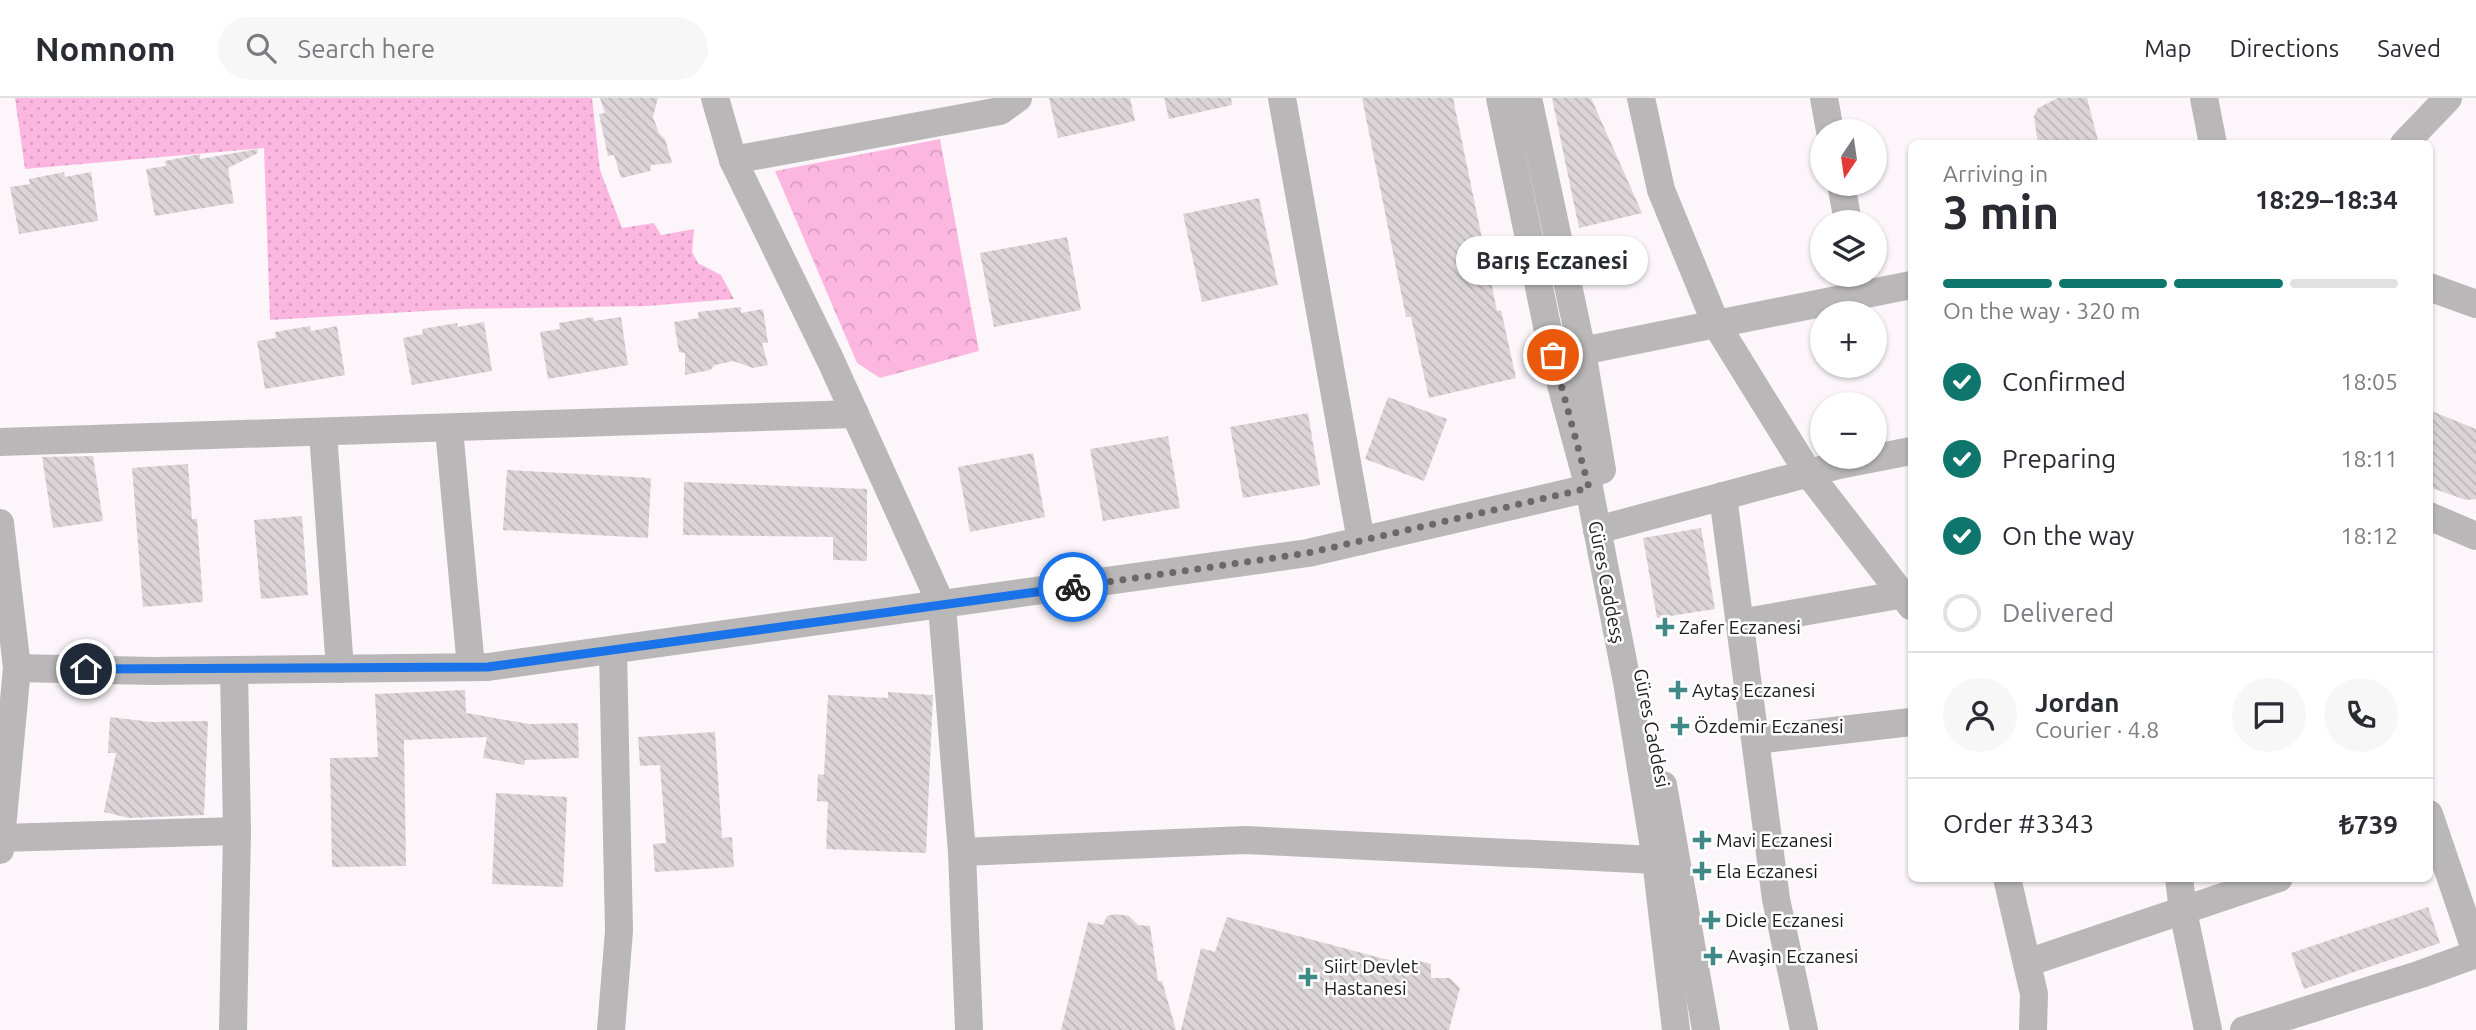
<!DOCTYPE html>
<meta charset="utf-8">
<style>
:root{--surface:#fff;--page:#f7f7f7;--text:#2b2b33;--muted:#7c7c81;--line:#e1e1e2;--accent:#0f766e}
body{margin:0;font-family:Ubuntu,sans-serif;background:var(--page);color:var(--text);height:100vh;display:flex;flex-direction:column;font-size:26px;white-space:nowrap}
*{box-sizing:border-box;margin:0}
p{font-size:23px;color:var(--muted)}
.icon{flex:none;width:38px;height:38px;fill:none;stroke:currentColor;stroke-width:2;stroke-linecap:round;stroke-linejoin:round}
.map{position:relative;flex:1;overflow:hidden}
.sheet{position:absolute;left:1908px;top:42px;width:525px;height:742px;display:flex;flex-direction:column;background:var(--surface);border-radius:10px;box-shadow:0 2px 5px #0004}
.sheet>*{flex:none}
.needle{width:46px;rotate:193deg}
.controls{position:absolute;left:1810px;top:21px;display:grid;gap:14px}
.controls a{display:grid;place-items:center;width:77px;height:77px;border-radius:50%;background:var(--surface);box-shadow:0 2px 5px #0004;font-size:35px}
.pin{position:absolute;display:grid;place-items:center;width:60px;height:60px;color:#fff;margin:-30px;border:4px solid #fff;border-radius:50%;box-shadow:0 2px 7px #0007}
.courier{position:absolute;display:grid;place-items:center;width:70px;height:70px;margin:-35px;border:5px solid #1a73e8;border-radius:50%;background:#fff;color:#222;box-shadow:0 2px 9px #0007}
.bubble{position:absolute;height:49px;border-radius:24px;background:var(--surface);box-shadow:0 2px 5px #0004;font-size:23px;font-weight:600;line-height:49px;text-align:center}
.head em{font-style:normal;font-weight:600}
.head div{display:flex;flex-direction:column-reverse}
.head{display:flex;align-items:center;justify-content:space-between;height:119px;padding:0 35px}
h1{font-size:46px;font-weight:600;line-height:52px}
.bar{display:grid;grid-template-columns:repeat(4,1fr);gap:10px 7px;align-content:center;height:84px;padding:0 35px}
.bar i{height:9px;border-radius:5px;background:var(--line)}
.bar .selected{background:var(--accent)}
.bar p{grid-column:span 4}
.line{display:flex;align-items:center;gap:18px;padding:0 35px;border-top:2px solid var(--line)}
.line div{flex:1}
.round{display:grid;place-items:center;flex:none;width:74px;height:74px;border-radius:37px;background:var(--page)}
ol{padding:0 35px;list-style:none}
li{display:flex;align-items:center;gap:21px;height:77px}
li p{margin-inline-start:auto}
li .icon{padding:7px;border-radius:50%;background:var(--accent);color:#fff;stroke-width:4}
li:last-child{color:var(--muted)}
li i{width:38px;height:38px;border:4px solid var(--line);border-radius:50%}
header{display:flex;align-items:center;gap:42px;box-sizing:border-box;height:98px;padding:0 35px;background:var(--surface);border-bottom:2px solid var(--line)}
header strong{font-size:33px}
nav{display:flex;gap:38px;margin-inline-start:auto;font-size:24px}
.search{width:490px;height:63px;background:var(--page);display:flex;align-items:center;gap:18px;box-sizing:border-box;padding:0 24px;border-radius:38px;color:var(--muted);font-size:26px}
.map>svg:first-child{display:block}
.grass{fill:url(#grass-dots)}
.park{fill:url(#park-crowns)}
.building{fill:url(#building-back-hatch)}
.lines{fill:none;stroke-linecap:round;stroke-linejoin:round}
.minor{stroke:#bab7b9;stroke-width:28}
.done{stroke:#6b686a;stroke-width:7;stroke-dasharray:0 12.6}
.route{stroke:#1a73e8;stroke-width:9}
.poi-dot{fill:#418986;stroke:#fff;stroke-width:2.5}
.labels{text-anchor:middle;stroke-width:5;stroke-linejoin:round;paint-order:stroke}
.street-label{font-size:19px;fill:#1d1b1c;stroke:#fff}
.poi-label{font-size:19px;fill:#1d1b1c;stroke:#fff;text-anchor:start}
</style>
<header>
<strong>Nomnom</strong>
<div class="search"><svg class="icon" aria-label="search" viewBox="0 0 24 24"><circle cx="10" cy="10" r="6"/><path d="M15 15l6 6"/></svg>Search here</div>
<nav><a>Map</a><a>Directions</a><a>Saved</a></nav>
</header>
<div class="map">
<svg width="2476" height="932" viewBox="0 0 2476 932">
<defs>
<pattern id="grass-dots" width="8" height="8" patternUnits="userSpaceOnUse" patternTransform="scale(1.75)"><rect width="8" height="8" fill="#fcb7e1"/><path d="M2 2h.1M6 6h.1" fill="none" stroke="#d89dc0" stroke-width="1.8" stroke-linecap="round"/></pattern>
<pattern id="park-crowns" width="20" height="18" patternUnits="userSpaceOnUse" patternTransform="scale(1.75)"><rect width="20" height="18" fill="#fcb7e1"/><path d="M2 6a3 3 0 1 1 6 0M12 15a3 3 0 1 1 6 0" fill="none" stroke="#d89dc0"/></pattern>
<pattern id="building-back-hatch" width="6" height="6" patternUnits="userSpaceOnUse" patternTransform="scale(1.75)"><rect width="6" height="6" fill="#dbd5d8"/><path d="M-1 5l2 2M0 0l6 6M5-1l2 2" fill="none" stroke="#bcb6b9"/></pattern>
</defs>
<rect width="100%" height="100%" fill="#fcf6fa"/>
<!-- grass -->
<path class="grass" d="M15,0H592L600,72L622,130L654,125L661,137L694,131L692,154L698,165L721,177L734,201L647,208L461,211L270,222L264,50L25,71Z"/>
<!-- park -->
<path class="park" d="M940,41L979,253L880,280L857,265L775,73Z"/>
<!-- building -->
<g class="building">
<path d="M600,0H658L653,19L659,35L665,41L672,65L651,67L650,73L621,80L614,57L608,58L599,16L605,15Z"/>
<path d="M1049,0H1130L1135,23L1058,40Z"/>
<path d="M1164,0H1231L1232,7L1169,21Z"/>
<path d="M1362,0H1453L1497,213L1501,212L1516,280L1429,300L1411,219H1406Z"/>
<path d="M1552,0H1591L1642,115L1579,130Z"/>
<path d="M2058,0H2087L2099,46H2038L2034,18L2038,10Z"/>
<path d="M257,51L258,55L228,70L234,105L155,118L146,71L166,68L165,63L200,56V61Z"/>
<path d="M64,74L65,79L91,74L98,123L19,136L10,89L30,86L29,81Z"/>
<path d="M1259,100L1278,187L1202,204L1183,116Z"/>
<path d="M1067,139L1081,212L994,229L980,155Z"/>
<path d="M741,209V215L763,211L768,245H762L768,267L753,270L733,263L715,267L710,272L685,277V255L679,254L674,224L699,220L698,214Z"/>
<path d="M593,219L594,223L621,219L628,267L548,281L540,234L560,231L559,225Z"/>
<path d="M484,224L492,273L412,287L403,240L423,236L422,231L457,225L458,229Z"/>
<path d="M310,228L311,233L337,228L345,277L265,291L257,243L276,240L275,234Z"/>
<path d="M1388,299L1447,321L1424,383L1365,361Z"/>
<path d="M2429,312L2476,331V401L2466,402L2429,389Z"/>
<path d="M1308,315L1320,387L1243,400L1230,329Z"/>
<path d="M1168,338L1180,410L1103,423L1090,351Z"/>
<path d="M1033,355L1045,419L970,434L958,369Z"/>
<path d="M93,358L103,423L53,430L42,359Z"/>
<path d="M188,366L192,421H197L203,504L143,509L132,370Z"/>
<path d="M507,372L651,380L648,440L503,432Z"/>
<path d="M684,384L867,391V463L833,462V439L683,437Z"/>
<path d="M302,418L308,497L261,501L254,422Z"/>
<path d="M1701,430L1715,511L1657,520L1643,440Z"/>
<path d="M465,592L466,615L529,626L578,625L579,660L525,662L524,667L483,660L487,639L404,642L406,768L332,769L330,660L378,659L375,596Z"/>
<path d="M888,594L933,597L926,755L826,751L828,704L817,703L818,676L824,677L828,597L888,600Z"/>
<path d="M110,619L151,624L208,623L204,717L129,720L104,714L116,655H108Z"/>
<path d="M715,634L722,740L732,739L734,769L655,774L653,746L666,745L660,667L640,668L638,639Z"/>
<path d="M496,695L567,699L563,789L492,786Z"/>
<path d="M2428,809L2440,845L2304,891L2291,855Z"/>
<path d="M1115,816L1129,818L1138,827L1150,828L1158,883H1162L1176,932H1061L1088,824L1103,827L1107,818Z"/>
<path d="M1227,819L1411,868L1412,861L1431,866V880H1450L1460,890L1449,932H1181L1201,850L1215,854Z"/>
</g>
<g class="lines">
<!-- minor -->
<g class="minor">
<path d="M715,0L733,62L830,261L942,508L962,754L969,932"/>
<path d="M1282,0L1361,443"/>
<path d="M1500,0L1553,257L1589,390L1627,584L1656,762L1676,932"/>
<path d="M1528,0L1582,253L1602,372"/>
<path d="M1641,0L1661,92L1716,226L1809,376L1911,508"/>
<path d="M1824,0L1830,33"/>
<path d="M2204,0L2213,46"/>
<path d="M2404,46L2448,0"/>
<path d="M733,62L1000,13L1018,0"/>
<path d="M1841,86L1848,124"/>
<path d="M2429,189L2476,206"/>
<path d="M1582,253L1911,187"/>
<path d="M449,331L471,569"/>
<path d="M323,335L340,571"/>
<path d="M0,344L855,316"/>
<path d="M1723,398L1776,801L1804,932"/>
<path d="M2429,418L2476,438"/>
<path d="M0,425L17,570L0,752"/>
<path d="M1597,432L1839,367L1911,353"/>
<path d="M1740,525L1904,496"/>
<path d="M17,570L153,573L488,569L1308,455L1589,390"/>
<path d="M1756,642L1911,624"/>
<path d="M1663,687L1706,932"/>
<path d="M2429,716L2476,854"/>
<path d="M0,740L237,733"/>
<path d="M962,754L1245,742L1656,762"/>
<path d="M2007,780L2034,896L2033,932"/>
<path d="M2179,780L2183,813L2208,932"/>
<path d="M2027,865L2279,780"/>
<path d="M233,932L237,733L234,572"/>
<path d="M611,932L619,833L613,553"/>
<path d="M2244,932L2421,876L2476,856"/>
</g>
</g>
<g class="lines">
<!-- done -->
<path class="done" d="M1073,489L1308,455L1589,390L1553,257"/>
<!-- route -->
<path class="route" d="M86,571L488,569L1073,489"/>
</g>
<!-- markers -->
<g class="poi-dot">
<path d="M1661.5 518.5h7v7h7v7h-7v7h-7v-7h-7v-7h7z"/>
<path d="M1674.5 581.5h7v7h7v7h-7v7h-7v-7h-7v-7h7z"/>
<path d="M1676.5 617.5h7v7h7v7h-7v7h-7v-7h-7v-7h7z"/>
<path d="M1698.5 731.5h7v7h7v7h-7v7h-7v-7h-7v-7h7z"/>
<path d="M1698.5 762.5h7v7h7v7h-7v7h-7v-7h-7v-7h7z"/>
<path d="M1707.5 811.5h7v7h7v7h-7v7h-7v-7h-7v-7h7z"/>
<path d="M1709.5 847.5h7v7h7v7h-7v7h-7v-7h-7v-7h7z"/>
<path d="M1304.5 868.5h7v7h7v7h-7v7h-7v-7h-7v-7h7z"/>
</g>
<g class="labels">
<!-- street labels -->
<g class="street-label">
<text transform="translate(1607 484) rotate(79)" y="7">Güres Caddesş</text>
<text transform="translate(1652 630) rotate(79)" y="7">Güres Caddesi</text>
</g>
<!-- poi labels -->
<g class="poi-label">
<text x="1679" y="536">Zafer Eczanesi</text>
<text x="1692" y="599">Aytaş Eczanesi</text>
<text x="1694" y="635">Özdemir Eczanesi</text>
<text x="1716" y="749">Mavi Eczanesi</text>
<text x="1716" y="780">Ela Eczanesi</text>
<text x="1725" y="829">Dicle Eczanesi</text>
<text x="1727" y="865">Avaşin Eczanesi</text>
<text x="1324" y="875">Siirt Devlet<tspan x="1324" dy="22">Hastanesi</tspan></text>
</g>
</g>
</svg>
<div class="controls">
<a><svg class="needle" viewBox="-14 -14 28 28"><path d="M0-13l5 13h-10z" fill="#e53935"/><path d="M0 13l5-13h-10z" fill="#7c7c81"/></svg></a>
<a><svg class="icon" aria-label="layers" viewBox="0 0 24 24"><path d="M12 4l9 5-9 5-9-5zM3 14l9 5 9-5"/></svg></a>
<a>+</a>
<a>−</a>
</div>
<div class="pin" style="left:1553px;top:257px;background:#ea580c"><svg class="icon" aria-label="bag" viewBox="0 0 24 24"><path d="M5 8h14l-1 12H6zM9 8a3 3 0 0 1 6 0"/></svg></div>
<div class="pin" style="left:86px;top:571px;background:#1f2937"><svg class="icon" aria-label="home" viewBox="0 0 24 24"><path d="M3 11l9-7 9 7M6 9v11h12V9"/></svg></div>
<div class="courier" style="left:1073px;top:489px"><svg class="icon" aria-label="bike" viewBox="0 0 24 24"><circle cx="6" cy="16" r="4"/><circle cx="18" cy="16" r="4"/><path d="M6 16l4-8h5l3 8M10 8l3 8H6M13 5h3"/></svg></div>
<div class="bubble" style="left:1456px;top:138px;width:192px">Barış Eczanesi</div>
<section class="sheet">
<div class="head"><div><h1>3 min</h1><p>Arriving in</p></div><em>18:29–18:34</em></div>
<div class="bar"><i class="selected"></i><i class="selected"></i><i class="selected"></i><i></i><p>On the way · 320 m</p></div>
<ol>
<li><svg class="icon" aria-label="check" viewBox="0 0 24 24"><path d="M5 12l5 5 9-10"/></svg>Confirmed<p>18:05</p></li>
<li><svg class="icon" aria-label="check" viewBox="0 0 24 24"><path d="M5 12l5 5 9-10"/></svg>Preparing<p>18:11</p></li>
<li><svg class="icon" aria-label="check" viewBox="0 0 24 24"><path d="M5 12l5 5 9-10"/></svg>On the way<p>18:12</p></li>
<li><i></i>Delivered</li>
</ol>
<div class="line" style="height:126px"><a class="round"><svg class="icon" aria-label="person" viewBox="0 0 24 24"><circle cx="12" cy="8" r="4"/><path d="M4 21q1-7 8-7t8 7"/></svg></a><div><b>Jordan</b><p>Courier · 4.8</p></div><a class="round"><svg class="icon" aria-label="chat" viewBox="0 0 24 24"><path d="M4 5h16v11H9l-5 4z"/></svg></a><a class="round"><svg class="icon" aria-label="phone" viewBox="0 0 24 24"><path d="M5 4h4l2 5-3 2q2 4 5 5l2-3 5 2v4C11 20 4 13 5 4z"/></svg></a></div>
<div class="line" style="height:91px"><div>Order #3343</div><b>₺739</b></div>
</section>
</div>
